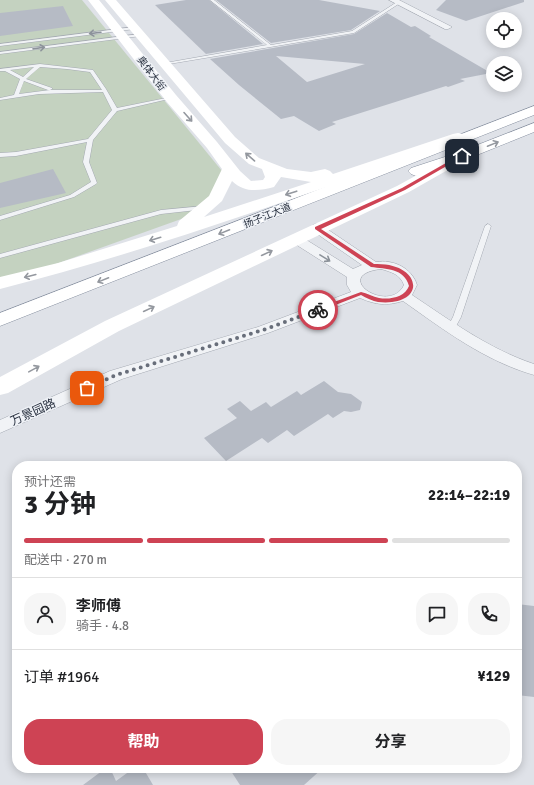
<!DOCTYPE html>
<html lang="zh">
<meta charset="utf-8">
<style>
:root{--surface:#fff;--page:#f6f6f6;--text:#202124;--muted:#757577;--line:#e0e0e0;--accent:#ce4354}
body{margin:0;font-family:Signika,"Noto Sans SC",sans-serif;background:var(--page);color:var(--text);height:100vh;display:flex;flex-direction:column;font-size:15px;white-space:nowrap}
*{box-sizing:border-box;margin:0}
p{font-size:13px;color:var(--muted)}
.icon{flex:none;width:22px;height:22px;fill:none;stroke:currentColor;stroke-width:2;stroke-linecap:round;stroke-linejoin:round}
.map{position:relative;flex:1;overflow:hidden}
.drawer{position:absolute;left:12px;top:461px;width:510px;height:312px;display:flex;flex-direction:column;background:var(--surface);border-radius:16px;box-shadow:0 2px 10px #0003}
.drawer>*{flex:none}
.fabs{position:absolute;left:486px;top:12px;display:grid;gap:8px}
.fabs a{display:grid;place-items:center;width:36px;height:36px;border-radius:50%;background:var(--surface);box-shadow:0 2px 10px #0003;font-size:20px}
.pin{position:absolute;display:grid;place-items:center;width:34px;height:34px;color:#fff;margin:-17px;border-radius:8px;box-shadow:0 2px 6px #0006}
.courier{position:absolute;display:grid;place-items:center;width:40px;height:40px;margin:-20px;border:3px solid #ce4354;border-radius:50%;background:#fff;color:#222;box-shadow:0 1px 5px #0007}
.head em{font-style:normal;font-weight:700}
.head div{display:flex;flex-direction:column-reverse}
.head{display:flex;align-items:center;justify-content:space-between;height:68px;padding:0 12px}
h1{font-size:26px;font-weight:700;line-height:30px}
.bar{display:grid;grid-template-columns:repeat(4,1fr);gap:6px 4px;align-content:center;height:48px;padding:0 12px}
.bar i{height:5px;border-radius:3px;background:var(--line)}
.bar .current{background:var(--accent)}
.bar p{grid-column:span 4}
.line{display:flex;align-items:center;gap:10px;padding:0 12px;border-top:1px solid var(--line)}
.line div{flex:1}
.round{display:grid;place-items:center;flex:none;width:42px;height:42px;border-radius:16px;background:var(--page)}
.button{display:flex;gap:8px;margin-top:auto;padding:8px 12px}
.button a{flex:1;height:46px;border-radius:16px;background:var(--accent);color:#fff;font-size:16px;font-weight:700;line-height:46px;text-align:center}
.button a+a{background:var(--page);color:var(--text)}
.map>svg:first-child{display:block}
.green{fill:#c4d2c0}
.building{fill:#b6bbc5;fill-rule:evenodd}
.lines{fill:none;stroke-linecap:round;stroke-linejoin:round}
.lane-casing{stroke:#a4a9b2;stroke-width:1}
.street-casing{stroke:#a4a9b2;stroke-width:1}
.highway-casing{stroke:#868f9f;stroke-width:1}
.lane{fill:#f1f3f6;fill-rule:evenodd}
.street{fill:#f1f3f6;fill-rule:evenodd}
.secondary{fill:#fff;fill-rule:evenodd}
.highway{fill:#fff;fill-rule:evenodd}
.oneway{stroke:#8c929a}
.oneway2{stroke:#94989f}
.route{fill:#ce4354}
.done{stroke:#686e7a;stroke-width:4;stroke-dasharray:0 7.2}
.labels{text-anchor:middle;stroke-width:3;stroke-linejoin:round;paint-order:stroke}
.far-street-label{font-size:10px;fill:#28303f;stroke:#eef1f6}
.street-label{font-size:12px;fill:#28303f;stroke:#eef1f6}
</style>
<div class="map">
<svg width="534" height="785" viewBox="0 0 534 785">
<rect width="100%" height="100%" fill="#dfe2e8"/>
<!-- green -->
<path class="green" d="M0,0H82L222,171L209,200L184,218L0,284Z"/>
<!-- building -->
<g class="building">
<path d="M186,0H209L263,44L206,54L155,5Z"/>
<path d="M216,0H319L380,11L351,30L271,43Z"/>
<path d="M446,0H524V2L466,21L436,10Z"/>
<path d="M63,6L73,26L0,36V13Z"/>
<path d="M387,13L411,27L415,26L431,36L429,37L491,73L460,79L465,81L448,87L446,86L332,122L336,124L319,131L294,116L281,119L239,85L210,59L354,34ZM276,56L365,64L307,82Z"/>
<path d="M53,169L66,193L0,208V183Z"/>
<path d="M324,381L338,392L351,394L362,402L360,410L351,412L344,411L333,418L328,414L294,436L287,430L268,443L262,438L226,461L204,438L237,418L227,409L240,401L251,411L266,402L271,407L297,391L301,395Z"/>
<path d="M517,604L534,606V697L517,695Z"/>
<path d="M106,768H110L116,781L134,768H143L153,785H83Z"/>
<path d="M229,768H323L304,785H240Z"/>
</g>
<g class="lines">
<!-- lane casing -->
<g class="lane-casing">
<g id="lane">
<path d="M210,0H214L271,45L352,31L397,2L400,3L354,33L163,65V63H165L267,45Z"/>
<path d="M134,27L135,29L0,46V44Z"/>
<path d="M140,34L141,36L0,54V52Z"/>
<path d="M40,64L93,70L106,89L117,108L171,97L173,98L117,111L93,140L89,162L97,183L96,184L74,197L0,220V216L70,195L91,182L83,162L87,142L16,156L0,157V153L16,152L88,139L112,110L103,92L39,94L0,100V98L14,95L20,79L5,71H0V69ZM34,67L23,77L10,70ZM40,67L67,69L90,72L102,90H50L52,89V88L26,79ZM24,81L48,90H50L19,94Z"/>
<path d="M204,206L207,208L206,209L161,214L0,258V254L161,210Z"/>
<path d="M488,224L491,226L461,317L454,330H448L447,328L453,317L485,226Z"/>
</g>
</g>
<!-- street casing -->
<g class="street-casing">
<g id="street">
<path d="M389,0H399L452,27L448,29H445Z"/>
<path d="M317,224L321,225L376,262C393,259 412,268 417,285L412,295C451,321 489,349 534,364V375C485,361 444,330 403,301C387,306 376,305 360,298L268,333L122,379L0,433V420L110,371L258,327L351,292L347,285V277L292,242L290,239L292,236H300L353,269L362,265L313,231L311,228L313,225ZM381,269C391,272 400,274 404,285C389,316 329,275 381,269Z"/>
</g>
</g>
<!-- highway casing -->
<g class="highway-casing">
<g id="highway">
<path d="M534,106V115L0,326V313Z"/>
<path d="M534,123V132L467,159L416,176L411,174L408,171L411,168L457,153Z"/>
</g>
</g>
<!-- lane -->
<use href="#lane" class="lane"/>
<!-- street -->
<use href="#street" class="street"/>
<!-- secondary -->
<g class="secondary">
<path d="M88,0H99L176,95L217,142L240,171L251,181L263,180L265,177L262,169L249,164L225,143L105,0H116L235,137L259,158L287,169L311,172L325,169L330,171L333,174L453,134L458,133L463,134L465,137L463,140C310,192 157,249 0,289V277L58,263L177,226L179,221L209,196L222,169L207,148L166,101ZM281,177L311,182L204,217L222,201L232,181C244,193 259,191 274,187Z"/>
<path d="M462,152L467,153L469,156L467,159L409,192L119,331L8,393L0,395V377L105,321L397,186L457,153Z"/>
</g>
<!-- highway -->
<use href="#highway" class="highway"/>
</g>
<!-- one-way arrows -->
<defs><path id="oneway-shaft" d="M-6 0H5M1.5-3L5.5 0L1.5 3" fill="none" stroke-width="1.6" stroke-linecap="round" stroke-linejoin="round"/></defs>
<g class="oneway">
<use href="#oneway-shaft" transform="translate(95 33) rotate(173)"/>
<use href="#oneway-shaft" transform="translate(39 48) rotate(-8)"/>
<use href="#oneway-shaft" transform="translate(325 258) rotate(32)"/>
</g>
<g class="oneway2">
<use href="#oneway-shaft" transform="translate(188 117) rotate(48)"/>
<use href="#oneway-shaft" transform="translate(493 144) rotate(-22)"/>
<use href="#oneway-shaft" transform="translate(250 157) rotate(-139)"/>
<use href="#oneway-shaft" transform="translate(291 193) rotate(162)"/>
<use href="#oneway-shaft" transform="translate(224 232) rotate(158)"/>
<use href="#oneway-shaft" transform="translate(155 239) rotate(163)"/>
<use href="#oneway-shaft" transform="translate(267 253) rotate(-25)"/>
<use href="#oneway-shaft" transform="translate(30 276) rotate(166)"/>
<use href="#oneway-shaft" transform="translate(103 280) rotate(158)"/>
<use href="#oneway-shaft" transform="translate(149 309) rotate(-25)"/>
<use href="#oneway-shaft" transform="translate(34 369) rotate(-29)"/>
</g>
<!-- route -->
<path class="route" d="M460,155L464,156L405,190L321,229L374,264C423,262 428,307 378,302C373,301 366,298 361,295L320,311H315V309L361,292C367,293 373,297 379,298C390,300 405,297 409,286C404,268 386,269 371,267L315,229V227L402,188Z"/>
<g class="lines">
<!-- done -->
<path class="done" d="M87,388L116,375L263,330L318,310"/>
</g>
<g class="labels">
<!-- far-street labels -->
<g class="far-street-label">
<text transform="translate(152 73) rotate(53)" y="4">奥体大街</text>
<text transform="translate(267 215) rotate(-22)" y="4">扬子江大道</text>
</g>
<!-- street labels -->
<g class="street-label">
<text transform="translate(33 412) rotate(-24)" y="4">万景园路</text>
</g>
</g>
</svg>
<div class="fabs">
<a><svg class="icon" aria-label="locate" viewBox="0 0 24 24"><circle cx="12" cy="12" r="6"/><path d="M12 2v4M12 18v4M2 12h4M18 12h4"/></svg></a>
<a><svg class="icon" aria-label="layers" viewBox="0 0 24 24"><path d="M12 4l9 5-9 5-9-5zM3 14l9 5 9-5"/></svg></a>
</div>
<div class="pin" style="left:87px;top:388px;background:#ea580c"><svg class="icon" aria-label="bag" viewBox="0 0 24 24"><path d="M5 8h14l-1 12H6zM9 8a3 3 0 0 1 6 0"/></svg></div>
<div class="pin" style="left:462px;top:156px;background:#1f2937"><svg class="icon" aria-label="home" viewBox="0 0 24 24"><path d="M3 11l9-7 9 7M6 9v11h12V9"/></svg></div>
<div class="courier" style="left:318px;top:310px"><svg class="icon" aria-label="bike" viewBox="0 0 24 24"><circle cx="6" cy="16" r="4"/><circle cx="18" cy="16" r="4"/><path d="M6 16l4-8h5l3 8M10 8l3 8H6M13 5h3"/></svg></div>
<section class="drawer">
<div class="head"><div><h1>3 分钟</h1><p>预计还需</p></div><em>22:14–22:19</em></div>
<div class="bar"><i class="current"></i><i class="current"></i><i class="current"></i><i></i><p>配送中 · 270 m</p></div>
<div class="line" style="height:72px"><a class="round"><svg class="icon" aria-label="person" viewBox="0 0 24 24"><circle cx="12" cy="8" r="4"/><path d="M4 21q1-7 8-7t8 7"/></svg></a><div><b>李师傅</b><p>骑手 · 4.8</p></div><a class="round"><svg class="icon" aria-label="chat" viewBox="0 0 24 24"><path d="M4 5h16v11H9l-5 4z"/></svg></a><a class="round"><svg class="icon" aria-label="phone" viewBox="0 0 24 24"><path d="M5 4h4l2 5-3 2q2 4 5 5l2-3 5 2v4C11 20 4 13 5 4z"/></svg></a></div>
<div class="line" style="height:52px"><div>订单 #1964</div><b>¥129</b></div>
<div class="button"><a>帮助</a><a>分享</a></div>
</section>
</div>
